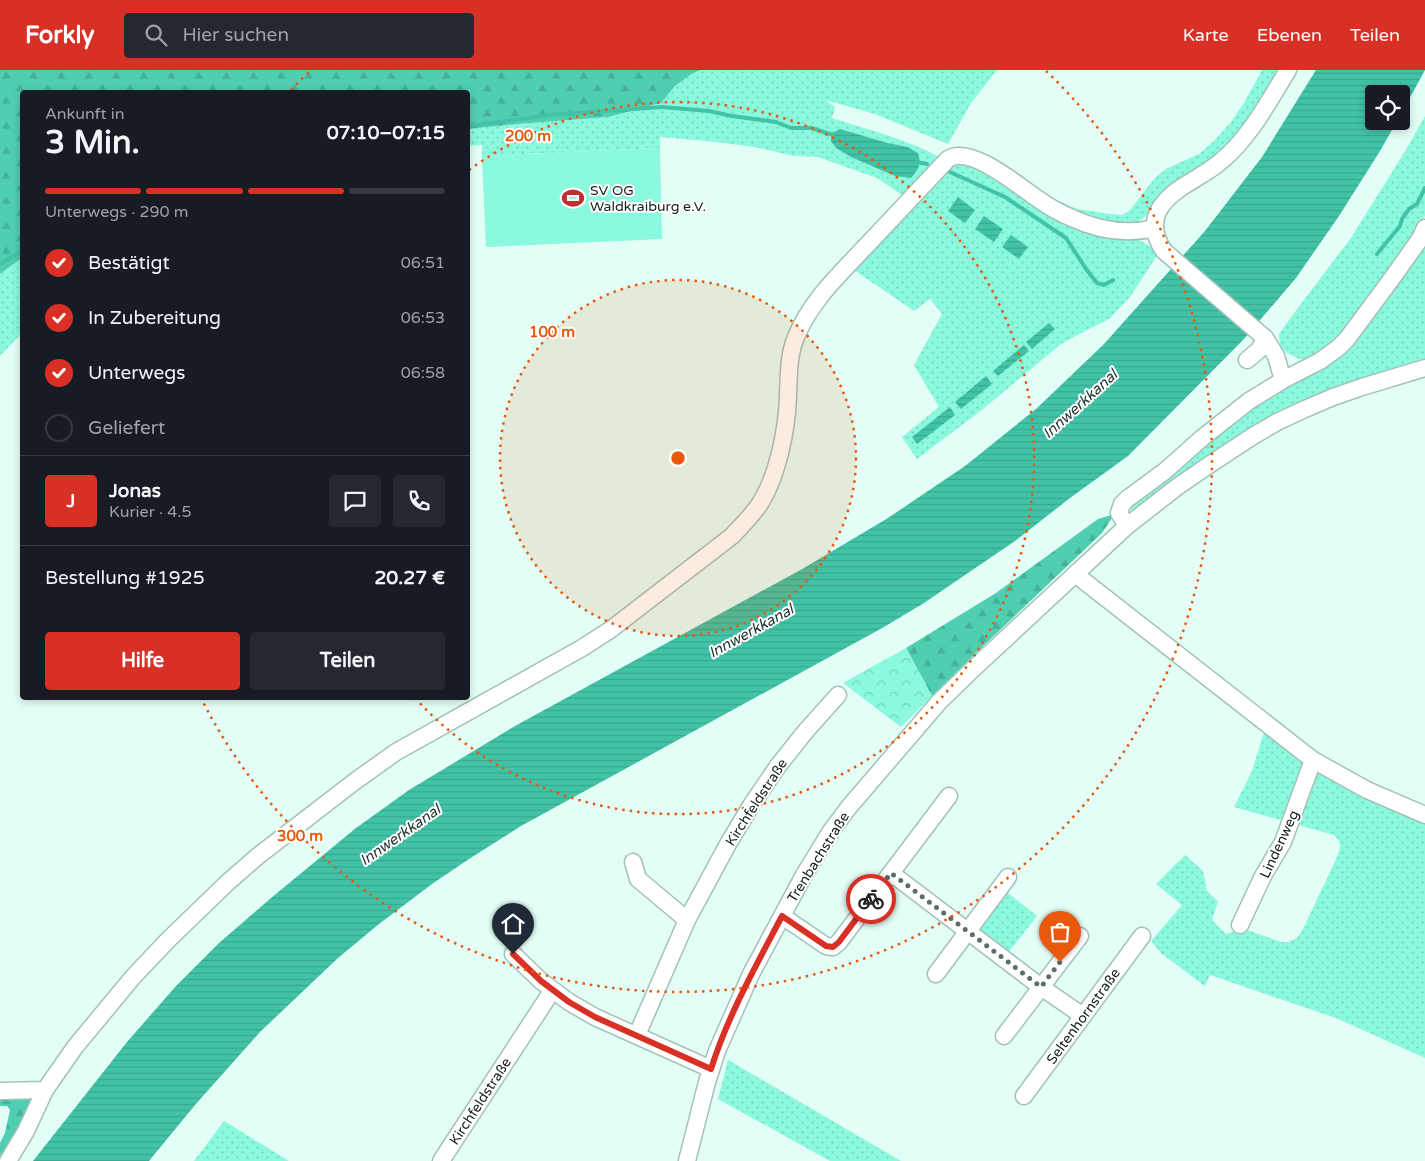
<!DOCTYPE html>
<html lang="de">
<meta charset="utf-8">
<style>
:root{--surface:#171b24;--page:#242831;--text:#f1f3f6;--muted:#9ea1a6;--line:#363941;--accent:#d93025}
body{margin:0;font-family:"Varela Round",sans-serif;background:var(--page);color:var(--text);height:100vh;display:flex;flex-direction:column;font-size:19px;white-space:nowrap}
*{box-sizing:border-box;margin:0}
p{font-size:16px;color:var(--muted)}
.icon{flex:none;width:28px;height:28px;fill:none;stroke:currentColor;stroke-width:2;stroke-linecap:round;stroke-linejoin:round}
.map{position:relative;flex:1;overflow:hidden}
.details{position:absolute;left:20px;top:20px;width:450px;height:610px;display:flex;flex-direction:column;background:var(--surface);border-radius:5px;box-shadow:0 2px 8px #0003}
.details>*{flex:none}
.tools{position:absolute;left:1365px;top:15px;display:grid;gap:10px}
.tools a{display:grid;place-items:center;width:45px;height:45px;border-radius:5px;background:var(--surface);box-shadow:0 2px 8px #0003;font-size:25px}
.pin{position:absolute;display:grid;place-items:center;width:42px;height:42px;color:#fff;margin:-51px -21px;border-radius:50% 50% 50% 0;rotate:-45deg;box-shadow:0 0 5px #0007}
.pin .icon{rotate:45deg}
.courier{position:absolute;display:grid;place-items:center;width:50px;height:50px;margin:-25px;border:4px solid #d93025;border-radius:50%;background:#fff;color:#222;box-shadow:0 1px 6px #0007}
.summary em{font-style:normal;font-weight:700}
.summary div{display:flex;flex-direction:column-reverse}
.summary{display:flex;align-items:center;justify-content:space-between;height:85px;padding:0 25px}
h1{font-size:32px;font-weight:700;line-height:38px}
.bar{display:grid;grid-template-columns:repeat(4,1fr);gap:8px 5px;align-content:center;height:60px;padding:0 25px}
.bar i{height:6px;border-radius:4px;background:var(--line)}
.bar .current{background:var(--accent)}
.bar p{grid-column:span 4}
.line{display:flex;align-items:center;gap:12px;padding:0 25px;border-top:1px solid var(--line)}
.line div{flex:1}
.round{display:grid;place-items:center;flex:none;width:52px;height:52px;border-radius:5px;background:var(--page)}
ol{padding:0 25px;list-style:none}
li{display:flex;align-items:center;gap:15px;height:55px}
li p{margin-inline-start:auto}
li .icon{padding:5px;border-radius:50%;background:var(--accent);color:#fff;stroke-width:4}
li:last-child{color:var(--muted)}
li i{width:28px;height:28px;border:2px solid var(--line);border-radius:50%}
.cta{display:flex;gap:10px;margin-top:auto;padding:10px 25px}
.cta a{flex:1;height:58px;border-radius:5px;background:var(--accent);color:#fff;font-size:20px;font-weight:700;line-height:58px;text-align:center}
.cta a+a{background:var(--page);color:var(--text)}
header{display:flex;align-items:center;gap:30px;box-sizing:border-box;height:70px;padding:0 25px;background:var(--accent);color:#fff}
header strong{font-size:24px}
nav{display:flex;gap:28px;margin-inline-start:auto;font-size:18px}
.search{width:350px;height:45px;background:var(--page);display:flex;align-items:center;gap:12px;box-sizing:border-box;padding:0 18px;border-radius:5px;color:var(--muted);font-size:19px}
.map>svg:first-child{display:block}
.grass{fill:url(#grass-dots);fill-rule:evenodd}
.forest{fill:url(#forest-firs)}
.park{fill:url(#park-crowns)}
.pitch{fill:#8af9dd}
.water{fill:url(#water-rules)}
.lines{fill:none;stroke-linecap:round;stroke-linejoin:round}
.stream{stroke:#42c3a7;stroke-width:4}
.minor-casing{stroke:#a2c2b9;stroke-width:19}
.minor{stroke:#fff;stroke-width:16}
.done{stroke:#5c6e69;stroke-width:5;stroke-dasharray:0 9}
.route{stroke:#d93025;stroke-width:6}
.ring{fill:none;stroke:#e8590c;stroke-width:2.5;stroke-dasharray:2.5 5}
.labels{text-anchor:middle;stroke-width:4;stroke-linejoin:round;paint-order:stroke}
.poi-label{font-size:14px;fill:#14201d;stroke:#fff;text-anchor:start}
.street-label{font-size:14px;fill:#14201d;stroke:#fff}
.water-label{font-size:15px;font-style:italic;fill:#1d332d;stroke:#fff}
.centre{fill:#e8590c;stroke:#fff;stroke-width:2.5}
.ring-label{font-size:15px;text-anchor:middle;font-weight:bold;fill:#e8590c;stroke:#fff;stroke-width:4;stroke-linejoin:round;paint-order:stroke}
</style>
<header>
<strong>Forkly</strong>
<div class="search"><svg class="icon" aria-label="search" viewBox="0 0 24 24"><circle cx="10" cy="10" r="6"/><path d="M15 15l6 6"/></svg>Hier suchen</div>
<nav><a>Karte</a><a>Ebenen</a><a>Teilen</a></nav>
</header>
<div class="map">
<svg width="1425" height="1091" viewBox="0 0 1425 1091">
<defs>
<pattern id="grass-dots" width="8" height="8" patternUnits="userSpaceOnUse" patternTransform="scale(1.25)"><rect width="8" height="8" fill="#8af9dd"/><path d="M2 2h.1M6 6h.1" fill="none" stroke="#76d5bd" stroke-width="1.8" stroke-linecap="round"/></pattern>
<pattern id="forest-firs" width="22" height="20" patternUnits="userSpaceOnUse" patternTransform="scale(1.25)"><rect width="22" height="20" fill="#50ceb2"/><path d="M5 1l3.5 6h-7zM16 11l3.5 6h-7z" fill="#45b199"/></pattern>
<pattern id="park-crowns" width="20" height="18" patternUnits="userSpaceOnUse" patternTransform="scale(1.25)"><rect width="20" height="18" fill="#8af9dd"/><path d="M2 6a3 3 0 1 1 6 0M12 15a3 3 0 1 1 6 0" fill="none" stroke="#76d5bd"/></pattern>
<pattern id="water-rules" width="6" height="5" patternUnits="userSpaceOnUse" patternTransform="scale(1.25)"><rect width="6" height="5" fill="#42c3a7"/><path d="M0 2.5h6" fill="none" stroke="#39a78f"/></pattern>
</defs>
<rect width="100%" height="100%" fill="#e3fef6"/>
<!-- grass -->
<g class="grass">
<path d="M701,0H997L971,33L948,74L875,44L825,30L835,37L832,48C869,60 907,69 941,88L902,125L877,108L818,87L794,86L754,77L716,72L660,67V78L523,84L482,88V75L468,76V59L518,54L608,47L661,33L675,16L693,3ZM840,59L888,73L908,77L918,83L895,106L879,98Z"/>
<path d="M1262,0H1281L1237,69L1142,149L1132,155L1089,152L1040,123L1077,139L1110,144L1122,145L1130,140L1155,108L1166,99L1199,84L1214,71L1230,53L1244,33Z"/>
<path d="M1425,46V146L1407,180L1333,275L1313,289H1299L1287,283L1280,276L1279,264L1294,243L1351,168L1407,78Z"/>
<path d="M969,91L1127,166C1140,170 1149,174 1158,184L1130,227L1109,249L1085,261L1061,274L983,339L917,389L902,367L939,337L914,295L942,244L930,229L914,241L851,198L949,95Z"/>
<path d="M1425,164V291L1407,295L1344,314L1312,330L1132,442L1130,436L1210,368L1271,324L1324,296Z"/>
<path d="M22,188V263L0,286V204Z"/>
<path d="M1265,659L1425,750V988L1336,948L1210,905L1205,916L1162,884L1151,871L1182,835L1156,814L1185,785L1203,801L1207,821L1218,831L1212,850L1226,864L1244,859L1281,872H1289L1297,868L1302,861L1338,785C1341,776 1341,771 1334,765L1234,737L1252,701Z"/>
<path d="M1003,819L1037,846L1008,883L974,857Z"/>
<path d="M728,990L901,1091H830L718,1029Z"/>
<path d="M224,1051L289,1091H194Z"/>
</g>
<!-- forest -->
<g class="forest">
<path d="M0,0H701L693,3L675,16L661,33L608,47L518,54L468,59V22H22V188L0,204Z"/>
<path d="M1111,445L1112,448L1102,463L978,581L932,626L906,578L996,523L1098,449Z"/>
<path d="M0,1024L31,1027L32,1036L0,1091V1073L5,1063L10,1040L7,1036H0Z"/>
</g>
<!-- park -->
<path class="park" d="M906,578L932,626L901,657L843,613Z"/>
<!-- pitch -->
<path class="pitch" d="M660,78L662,169L486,177L482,88L523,84Z"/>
<!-- water -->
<g class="water">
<path d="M1316,0H1425L1401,44V24H1374V51H1397L1380,81L1339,146L1296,208L1243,270L1128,386L1070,428L1015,471L924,533L884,557L521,756L469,789L432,814L379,854L338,888L260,962L195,1035L149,1091H33L127,972L176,916L219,873L271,828L356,758L409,720L515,656L804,498L888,448L965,396L1036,339L1104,274L1205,161L1262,87Z"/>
<path d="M840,59L888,73L908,77L918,83C922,94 918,100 911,108L895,106L851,87L836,78L831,71V64Z"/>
<path d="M958,127L975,140L965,153L948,141Z"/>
<path d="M984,146L1003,159L994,172L975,159Z"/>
<path d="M1011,165L1028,177L1019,189L1002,177Z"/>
<path d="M1049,253L1055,259L1032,279L1026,272Z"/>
<path d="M1024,275L1029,281L998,306L993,301Z"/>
<path d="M986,306L992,314L961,339L955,332Z"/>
<path d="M950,337L955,345L917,374L912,367Z"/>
</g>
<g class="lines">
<!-- stream -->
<g class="stream">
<path d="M468,56L551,45L662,37L709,41L732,46L776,52L791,58H811L833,65"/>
<path d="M916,92L927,94"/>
<path d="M950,102L1005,127L1066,168L1086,199L1097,213L1104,215L1113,210"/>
<path d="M1377,184L1400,156L1402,149L1409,139L1417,134L1425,118"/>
<path d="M0,194L22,181"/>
</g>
<!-- minor casing -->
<g class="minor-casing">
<g id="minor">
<path d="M1247,290L1259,280L1265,268"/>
<path d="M1283,310L1276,286L1265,268L1164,181C1155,168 1151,153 1160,138C1173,117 1202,108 1220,92C1249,69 1269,31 1288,0"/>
<path d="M1127,456L1119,443L1122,434L1127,429L1165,401L1202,368L1249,331L1283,310L1320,291L1338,278L1347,269L1390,211L1420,169L1425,158"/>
<path d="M1075,504L1313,690L1367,720L1425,745"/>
<path d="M633,792L638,809L687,850"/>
<path d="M891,803L1041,917L1083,946"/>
<path d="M782,846L826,876L833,877L839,872L949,726"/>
<path d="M1240,855L1263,806L1283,772L1313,690"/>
<path d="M513,884L541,911L569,932L595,947L711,999"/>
<path d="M936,904L1008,807"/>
<path d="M637,965L687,850L728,774L752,734L778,696L805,662L838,625"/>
<path d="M1004,966L1080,866"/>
<path d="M0,1021L45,1020L75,977L133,907L168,870L227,813L258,786L354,712L396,682L582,578L610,560L732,466C742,455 753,445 761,432C778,404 787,359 788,326C789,306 788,286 796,267C811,230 841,203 867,175C894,146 921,118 948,89C970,74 1020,117 1038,129C1049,137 1060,143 1072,148C1098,160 1127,165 1155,158"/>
<path d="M1024,1026L1142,866"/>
<path d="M8,1091L26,1061L45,1020"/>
<path d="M441,1091L552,921"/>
<path d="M687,1091L707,1012L717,981L751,904L804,805L831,761L849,737L939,632L972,600L1127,456L1177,417L1206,397L1253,366L1277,352L1305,339L1333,327L1362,317L1425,298"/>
</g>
</g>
<!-- minor -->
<use href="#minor" class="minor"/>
</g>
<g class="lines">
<!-- done -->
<path class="done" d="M871,829L891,803L1041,917L1060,892"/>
<!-- route -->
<path class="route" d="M513,884L541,911L569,932L595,947L711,999C728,945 756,896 782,846L826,876L833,877L839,872L871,829"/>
</g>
<!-- distance rings -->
<circle cx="678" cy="388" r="178" fill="#e8590c" fill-opacity=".12"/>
<g class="ring">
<circle cx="678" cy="388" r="178"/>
<path d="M469 100A356 356 0 1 1 416 629"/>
<path d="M291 20A534 534 0 0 1 310 1M1046 1A534 534 0 1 1 202 630"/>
</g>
<!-- icons -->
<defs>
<g id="stadium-bare" transform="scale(1.725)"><path d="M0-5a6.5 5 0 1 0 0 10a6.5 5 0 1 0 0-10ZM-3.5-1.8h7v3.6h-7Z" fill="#be2f30" stroke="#fff" stroke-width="2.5" paint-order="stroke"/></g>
</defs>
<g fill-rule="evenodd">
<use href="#stadium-bare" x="573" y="128"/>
</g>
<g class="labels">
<!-- poi labels -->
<g class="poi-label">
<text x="590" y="125">SV OG<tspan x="590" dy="16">Waldkraiburg e.V.</tspan></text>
</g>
<!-- street labels -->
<g class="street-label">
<text transform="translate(756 732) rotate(-57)" y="5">Kirchfeldstraße</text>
<text transform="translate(1279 774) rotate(-65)" y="5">Lindenweg</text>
<text transform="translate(818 787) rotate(-58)" y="5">Trenbachstraße</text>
<text transform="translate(1083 946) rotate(-54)" y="5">Seltenhornstraße</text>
<text transform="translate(480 1031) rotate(-57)" y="5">Kirchfeldstraße</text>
</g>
<!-- water labels -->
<g class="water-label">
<text transform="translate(1080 334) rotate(-42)" y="5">Innwerkkanal</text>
<text transform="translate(751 561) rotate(-29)" y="5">Innwerkkanal</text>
<text transform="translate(400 765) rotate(-35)" y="5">Innwerkkanal</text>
</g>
</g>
<circle cx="678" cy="388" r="8" class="centre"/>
<g class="ring-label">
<text x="528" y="71">200 m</text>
<text x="552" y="267">100 m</text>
<text x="300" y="771">300 m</text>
</g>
</svg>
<div class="tools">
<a><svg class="icon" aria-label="locate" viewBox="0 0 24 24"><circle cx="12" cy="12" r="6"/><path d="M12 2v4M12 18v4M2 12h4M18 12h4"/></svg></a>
</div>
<div class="pin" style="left:1060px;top:892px;background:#ea580c"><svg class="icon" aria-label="bag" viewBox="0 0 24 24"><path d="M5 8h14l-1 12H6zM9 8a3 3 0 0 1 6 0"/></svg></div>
<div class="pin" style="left:513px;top:884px;background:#1f2937"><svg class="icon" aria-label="home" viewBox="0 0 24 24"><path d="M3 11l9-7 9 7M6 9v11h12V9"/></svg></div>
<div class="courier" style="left:871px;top:829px"><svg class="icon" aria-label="bike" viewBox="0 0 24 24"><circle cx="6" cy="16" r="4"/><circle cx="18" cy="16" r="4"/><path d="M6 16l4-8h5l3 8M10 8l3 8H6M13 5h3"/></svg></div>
<section class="details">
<div class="summary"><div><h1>3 Min.</h1><p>Ankunft in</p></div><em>07:10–07:15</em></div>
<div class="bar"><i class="current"></i><i class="current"></i><i class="current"></i><i></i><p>Unterwegs · 290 m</p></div>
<ol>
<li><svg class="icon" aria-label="check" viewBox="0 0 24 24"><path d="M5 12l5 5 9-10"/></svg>Bestätigt<p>06:51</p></li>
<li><svg class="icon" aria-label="check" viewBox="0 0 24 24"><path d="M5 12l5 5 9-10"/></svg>In Zubereitung<p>06:53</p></li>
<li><svg class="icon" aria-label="check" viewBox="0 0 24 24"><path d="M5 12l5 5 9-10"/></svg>Unterwegs<p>06:58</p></li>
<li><i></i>Geliefert</li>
</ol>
<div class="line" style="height:90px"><b class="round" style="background:var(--accent);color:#fff">J</b><div><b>Jonas</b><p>Kurier · 4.5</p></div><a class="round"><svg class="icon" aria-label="chat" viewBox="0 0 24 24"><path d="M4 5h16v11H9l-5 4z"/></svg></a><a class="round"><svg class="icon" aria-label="phone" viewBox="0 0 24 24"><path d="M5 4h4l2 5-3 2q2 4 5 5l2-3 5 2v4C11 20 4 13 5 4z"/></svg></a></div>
<div class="line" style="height:65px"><div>Bestellung #1925</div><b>20.27 €</b></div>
<div class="cta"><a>Hilfe</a><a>Teilen</a></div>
</section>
</div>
